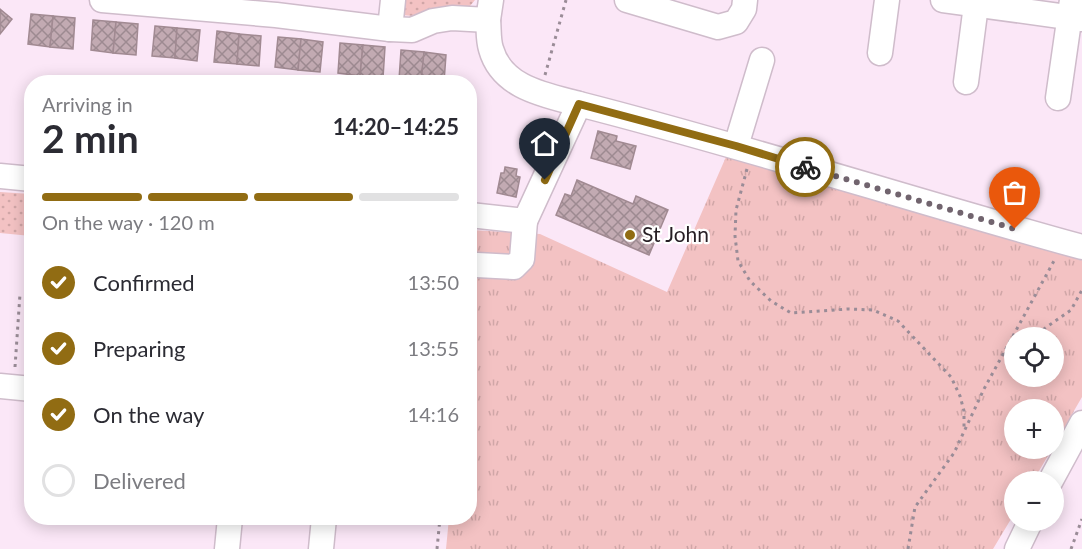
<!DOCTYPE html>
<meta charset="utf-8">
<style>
:root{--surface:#fff;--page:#f2f2f3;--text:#2b2b33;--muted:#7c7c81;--line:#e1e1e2;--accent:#916c13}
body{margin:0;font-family:Lato,sans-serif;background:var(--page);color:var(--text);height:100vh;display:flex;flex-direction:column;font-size:22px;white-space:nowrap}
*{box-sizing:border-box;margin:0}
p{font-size:20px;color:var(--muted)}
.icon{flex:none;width:33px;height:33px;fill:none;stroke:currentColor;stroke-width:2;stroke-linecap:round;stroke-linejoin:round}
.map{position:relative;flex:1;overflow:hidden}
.drawer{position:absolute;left:24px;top:75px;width:453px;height:450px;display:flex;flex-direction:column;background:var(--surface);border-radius:24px;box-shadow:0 3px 15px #0003}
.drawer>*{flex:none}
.buttons{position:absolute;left:1004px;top:327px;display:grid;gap:12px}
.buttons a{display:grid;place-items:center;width:60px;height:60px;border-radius:50%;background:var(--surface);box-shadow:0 3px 15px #0003;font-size:30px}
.pin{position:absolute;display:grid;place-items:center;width:51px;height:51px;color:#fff;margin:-62px -26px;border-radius:50% 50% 50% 0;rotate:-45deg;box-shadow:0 0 6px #0007}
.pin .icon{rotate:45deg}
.courier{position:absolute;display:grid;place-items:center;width:60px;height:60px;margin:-30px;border:4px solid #916c13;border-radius:50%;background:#fff;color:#222;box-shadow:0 2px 8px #0007}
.head em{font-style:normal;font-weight:700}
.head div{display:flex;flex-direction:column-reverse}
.head{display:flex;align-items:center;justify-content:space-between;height:102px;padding:0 18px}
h1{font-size:39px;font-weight:700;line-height:45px}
.bar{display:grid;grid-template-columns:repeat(4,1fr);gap:9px 6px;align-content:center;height:72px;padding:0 18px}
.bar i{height:8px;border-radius:4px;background:var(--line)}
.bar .selected{background:var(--accent)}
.bar p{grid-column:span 4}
ol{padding:0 18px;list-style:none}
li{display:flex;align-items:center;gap:18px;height:66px}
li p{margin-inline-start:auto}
li .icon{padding:6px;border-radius:50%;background:var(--accent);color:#fff;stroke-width:4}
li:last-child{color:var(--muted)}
li i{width:33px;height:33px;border:3px solid var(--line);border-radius:50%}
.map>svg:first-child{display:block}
.grass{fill:url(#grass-dots)}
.park{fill:url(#park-tufts);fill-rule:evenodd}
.building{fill:url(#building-cross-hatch);stroke:#a18a92;stroke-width:1.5}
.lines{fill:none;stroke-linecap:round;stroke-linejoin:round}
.minor-casing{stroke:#cfbccb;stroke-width:27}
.path{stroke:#9a8c97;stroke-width:3;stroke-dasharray:3 4.5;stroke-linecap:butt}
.minor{stroke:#fff;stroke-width:24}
.done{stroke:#71646e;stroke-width:6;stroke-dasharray:0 10.8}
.route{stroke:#916c13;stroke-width:8}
.poi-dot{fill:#916c13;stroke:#fff;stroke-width:2}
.labels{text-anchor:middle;stroke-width:4.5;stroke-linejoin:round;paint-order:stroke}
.poi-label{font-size:21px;fill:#261e24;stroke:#fff;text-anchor:start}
</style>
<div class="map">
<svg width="1082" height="549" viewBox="0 0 1082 549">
<defs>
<pattern id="grass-dots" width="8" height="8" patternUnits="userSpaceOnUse" patternTransform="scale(1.5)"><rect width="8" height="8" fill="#f3c2c3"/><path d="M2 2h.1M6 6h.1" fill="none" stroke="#d0a6a7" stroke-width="1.8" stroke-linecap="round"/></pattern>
<pattern id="park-tufts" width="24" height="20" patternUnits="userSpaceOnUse" patternTransform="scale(1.5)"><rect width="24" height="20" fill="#f3c2c3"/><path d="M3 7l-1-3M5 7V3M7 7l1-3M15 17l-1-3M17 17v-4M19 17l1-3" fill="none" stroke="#d0a6a7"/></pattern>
<pattern id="building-cross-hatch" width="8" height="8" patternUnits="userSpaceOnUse" patternTransform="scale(1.5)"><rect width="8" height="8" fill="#c2aab2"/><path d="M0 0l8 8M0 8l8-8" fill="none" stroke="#9d8a91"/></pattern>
</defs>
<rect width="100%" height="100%" fill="#fbe7f7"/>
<!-- grass -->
<g class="grass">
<path d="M392,0H475L470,6L442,7L413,16L391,14Z"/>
<path d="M0,192L31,194V236L0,233Z"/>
</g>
<!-- park -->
<path class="park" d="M729,150L1082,255V397L1053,447V410H1014V448L1052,449L1033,481L1014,482V514L993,549H446L449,518H470V230L540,234L667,292ZM1014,338H1053V376H1014Z"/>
<!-- building -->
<g class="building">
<path d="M0,9L12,19L0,34Z"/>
<path d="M31,14L53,16L50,47L28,44Z"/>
<path d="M53,16L75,18L73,49L50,47Z"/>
<path d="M93,20L116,22L113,53L91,50Z"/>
<path d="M116,22L138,24L136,55L113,53Z"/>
<path d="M155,26L177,28L175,58L152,56Z"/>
<path d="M177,28L200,30L197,61L175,58Z"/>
<path d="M217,31L239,34L237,64L214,62Z"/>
<path d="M239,34L261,36L259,66L237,64Z"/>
<path d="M278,37L301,39L298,70L275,67Z"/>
<path d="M301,39L323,42L320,72L298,70Z"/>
<path d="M340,43L363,45L360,76L338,73Z"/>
<path d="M363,45L385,47L383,78L360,76Z"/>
<path d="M401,50L424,52L421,82L399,80Z"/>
<path d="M424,52L446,55L444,82H421Z"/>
<path d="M598,131L617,136L616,141L636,146L630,169L591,158Z"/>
<path d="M505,167L517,169L516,176L520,177L516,197L497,193L501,173H504Z"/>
<path d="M577,180L633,204L636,196L668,210L649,255L556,215L565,194L571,196Z"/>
</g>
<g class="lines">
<!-- minor casing -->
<g class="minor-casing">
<g id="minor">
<path d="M102,0L276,15L390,29L412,30L433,21L452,18L488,20L491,0"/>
<path d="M627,0L718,27L736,22L744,9L745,0"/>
<path d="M943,0L1082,19"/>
<path d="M488,20C489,29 488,40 491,49C502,88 545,95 579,104"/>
<path d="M390,29L393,0"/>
<path d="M880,53L887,0"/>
<path d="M966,82L976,5"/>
<path d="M1058,98L1072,0"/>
<path d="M736,146L762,60"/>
<path d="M0,176L32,179"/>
<path d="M470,215L525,221L579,104C748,147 914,201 1082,247"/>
<path d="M477,265L514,267L522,259L525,221"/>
<path d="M0,386L32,389"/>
<path d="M1050,482L1082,423"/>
<path d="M227,549L230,518"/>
<path d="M321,549L324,518"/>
<path d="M1017,549L1031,520"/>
</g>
</g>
<!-- path -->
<g class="path">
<path d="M545,75L566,0"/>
<path d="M747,169L736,210L735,236L738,261L750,281L771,301L791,313L848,309L873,310L898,321L951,377L960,396L964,411V431"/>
<path d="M1031,338L1071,310L1082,290"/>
<path d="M1003,355L1014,348"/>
<path d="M15,367L20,294"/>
<path d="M437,549L440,518"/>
<path d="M908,549L915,507L954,453L984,389L1055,259"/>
<path d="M1071,549L1082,519"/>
</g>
<!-- minor -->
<use href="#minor" class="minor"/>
</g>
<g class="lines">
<!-- done -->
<path class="done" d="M805,167L1015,229"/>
<!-- route -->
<path class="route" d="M545,180L579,104L736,146L805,167"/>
</g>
<!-- markers -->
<circle class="poi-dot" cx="630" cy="235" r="6"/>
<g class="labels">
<!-- poi labels -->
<g class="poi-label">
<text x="642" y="242">St John</text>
</g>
</g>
</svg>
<div class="buttons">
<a><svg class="icon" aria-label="locate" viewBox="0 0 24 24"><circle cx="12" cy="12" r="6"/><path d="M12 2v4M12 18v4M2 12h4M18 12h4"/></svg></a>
<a>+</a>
<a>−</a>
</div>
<div class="pin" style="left:1015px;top:229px;background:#ea580c"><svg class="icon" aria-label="bag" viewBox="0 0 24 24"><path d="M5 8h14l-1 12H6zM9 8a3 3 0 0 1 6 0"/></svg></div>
<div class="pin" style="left:545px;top:180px;background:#1f2937"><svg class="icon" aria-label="home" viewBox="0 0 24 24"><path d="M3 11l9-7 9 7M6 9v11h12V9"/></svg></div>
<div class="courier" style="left:805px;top:167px"><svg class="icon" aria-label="bike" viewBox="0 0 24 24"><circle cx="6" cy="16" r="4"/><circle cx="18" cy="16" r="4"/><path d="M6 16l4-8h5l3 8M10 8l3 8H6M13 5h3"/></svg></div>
<section class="drawer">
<div class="head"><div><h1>2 min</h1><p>Arriving in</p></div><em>14:20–14:25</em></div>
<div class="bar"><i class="selected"></i><i class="selected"></i><i class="selected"></i><i></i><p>On the way · 120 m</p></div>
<ol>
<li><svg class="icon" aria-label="check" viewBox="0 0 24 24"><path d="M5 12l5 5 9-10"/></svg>Confirmed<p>13:50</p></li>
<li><svg class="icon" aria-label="check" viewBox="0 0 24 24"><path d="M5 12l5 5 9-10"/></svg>Preparing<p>13:55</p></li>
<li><svg class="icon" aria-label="check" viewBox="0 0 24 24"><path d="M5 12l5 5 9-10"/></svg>On the way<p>14:16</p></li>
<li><i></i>Delivered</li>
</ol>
</section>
</div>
